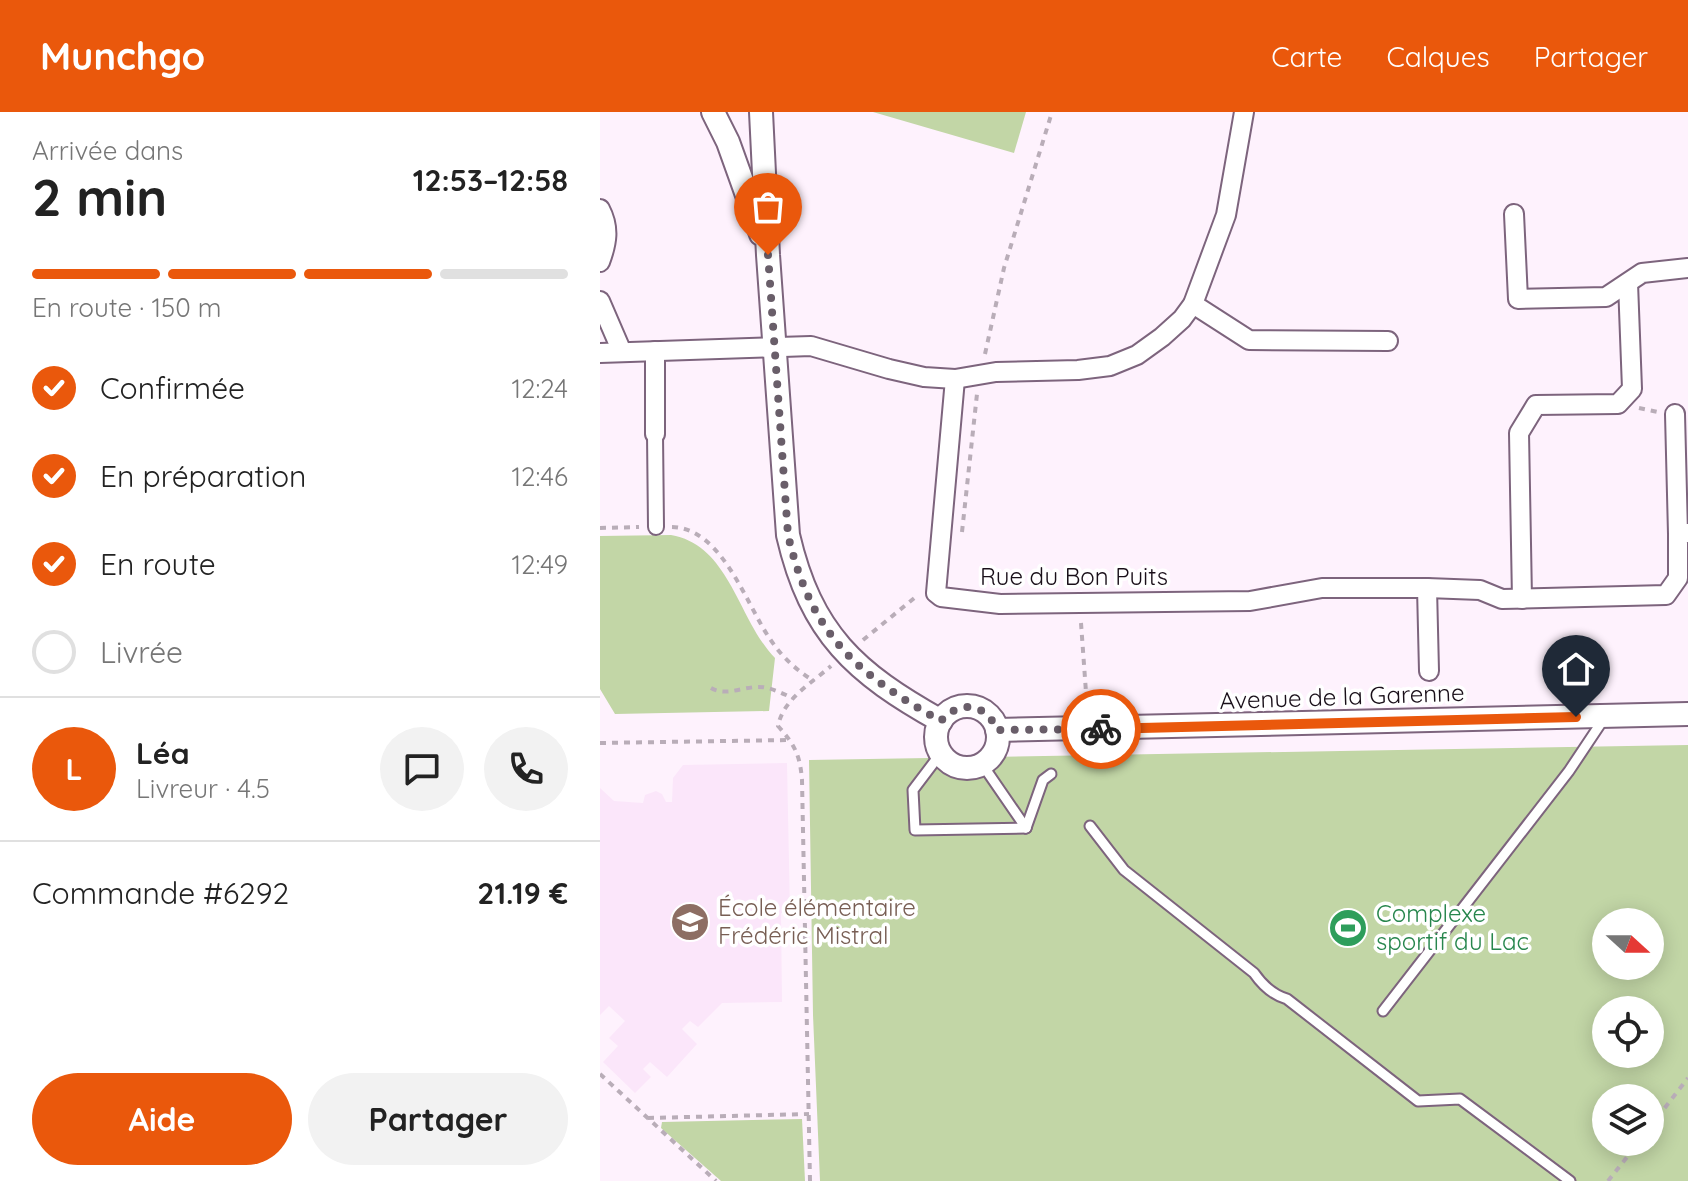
<!DOCTYPE html>
<html lang="fr">
<meta charset="utf-8">
<style>
:root{--surface:#fff;--page:#f2f2f2;--text:#222;--muted:#767676;--line:#e0e0e0;--accent:#ea580c}
body{margin:0;font-family:Quicksand,sans-serif;background:var(--page);color:var(--text);height:100vh;display:flex;flex-direction:column;font-size:30px;white-space:nowrap}
*{box-sizing:border-box;margin:0}
p{font-size:26px;color:var(--muted)}
.icon{flex:none;width:44px;height:44px;fill:none;stroke:currentColor;stroke-width:2;stroke-linecap:round;stroke-linejoin:round}
.map{position:relative;flex:1;overflow:hidden}
.panel{display:flex;flex-direction:column;background:var(--surface);width:600px}
.panel>*{flex:none}
.needle{width:52px;rotate:111deg}
.buttons{position:absolute;left:992px;top:796px;display:grid;gap:16px}
.buttons a{display:grid;place-items:center;width:72px;height:72px;border-radius:50%;background:var(--surface);box-shadow:0 4px 20px #0003;font-size:40px}
.pin{position:absolute;display:grid;place-items:center;width:68px;height:68px;color:#fff;margin:-82px -34px;border-radius:50% 50% 50% 0;rotate:-45deg;box-shadow:0 0 8px #0007}
.pin .icon{rotate:45deg}
.courier{position:absolute;display:grid;place-items:center;width:80px;height:80px;margin:-40px;border:6px solid #ea580c;border-radius:50%;background:#fff;color:#222;box-shadow:0 2px 10px #0007}
.headline em{font-style:normal;font-weight:700}
.headline div{display:flex;flex-direction:column-reverse}
.headline{display:flex;align-items:center;justify-content:space-between;height:136px;padding:0 32px}
h1{font-size:52px;font-weight:700;line-height:60px}
.bar{display:grid;grid-template-columns:repeat(4,1fr);gap:12px 8px;align-content:center;height:96px;padding:0 32px}
.bar i{height:10px;border-radius:6px;background:var(--line)}
.bar .on{background:var(--accent)}
.bar p{grid-column:span 4}
.line{display:flex;align-items:center;gap:20px;padding:0 32px;border-top:2px solid var(--line)}
.line div{flex:1}
.round{display:grid;place-items:center;flex:none;width:84px;height:84px;border-radius:42px;background:var(--page)}
ol{padding:0 32px;list-style:none}
li{display:flex;align-items:center;gap:24px;height:88px}
li p{margin-inline-start:auto}
li .icon{padding:8px;border-radius:50%;background:var(--accent);color:#fff;stroke-width:4}
li:last-child{color:var(--muted)}
li i{width:44px;height:44px;border:4px solid var(--line);border-radius:50%}
.button{display:flex;gap:16px;margin-top:auto;padding:16px 32px}
.button a{flex:1;height:92px;border-radius:48px;background:var(--accent);color:#fff;font-size:32px;font-weight:700;line-height:92px;text-align:center}
.button a+a{background:var(--page);color:var(--text)}
header{display:flex;align-items:center;gap:48px;box-sizing:border-box;height:112px;padding:0 40px;background:var(--accent);color:#fff}
header strong{font-size:38px}
nav{display:flex;gap:44px;margin-inline-start:auto;font-size:28px}
main{display:flex;flex:1;min-height:0}
.map>svg:first-child{display:block}
.built{fill:#fbe6fa}
.green{fill:#c2d6a6;fill-rule:evenodd}
.lines{fill:none;stroke-linecap:round;stroke-linejoin:round}
.service-casing{stroke:#7d647d;stroke-width:13}
.pedestrian-casing{stroke:#7d647d;stroke-width:18}
.minor-casing{stroke:#7d647d;stroke-width:22}
.tertiary-casing{stroke:#7d647d;stroke-width:26}
.path{stroke:#b9adb8;stroke-width:4;stroke-dasharray:6 6;stroke-linecap:butt}
.service{stroke:#fff;stroke-width:9}
.pedestrian{stroke:#fff;stroke-width:14}
.minor{stroke:#fff;stroke-width:18}
.tertiary{stroke:#fff;stroke-width:22}
.done{stroke:#695e69;stroke-width:8;stroke-dasharray:0 14.4}
.route{stroke:#ea580c;stroke-width:10}
.labels{text-anchor:middle;stroke-width:7;stroke-linejoin:round;paint-order:stroke}
.street-label{font-size:24px;fill:#190f19;stroke:#fff}
.education-label{font-size:24px;fill:#785e54;stroke:#fff;text-anchor:start}
.leisure-label{font-size:24px;fill:#27864d;stroke:#fff;text-anchor:start}
</style>
<header>
<strong>Munchgo</strong>
<nav><a>Carte</a><a>Calques</a><a>Partager</a></nav>
</header>
<main>
<section class="panel">
<div class="headline"><div><h1>2 min</h1><p>Arrivée dans</p></div><em>12:53–12:58</em></div>
<div class="bar"><i class="on"></i><i class="on"></i><i class="on"></i><i></i><p>En route · 150 m</p></div>
<ol>
<li><svg class="icon" aria-label="check" viewBox="0 0 24 24"><path d="M5 12l5 5 9-10"/></svg>Confirmée<p>12:24</p></li>
<li><svg class="icon" aria-label="check" viewBox="0 0 24 24"><path d="M5 12l5 5 9-10"/></svg>En préparation<p>12:46</p></li>
<li><svg class="icon" aria-label="check" viewBox="0 0 24 24"><path d="M5 12l5 5 9-10"/></svg>En route<p>12:49</p></li>
<li><i></i>Livrée</li>
</ol>
<div class="line" style="height:144px"><b class="round" style="background:var(--accent);color:#fff">L</b><div><b>Léa</b><p>Livreur · 4.5</p></div><a class="round"><svg class="icon" aria-label="chat" viewBox="0 0 24 24"><path d="M4 5h16v11H9l-5 4z"/></svg></a><a class="round"><svg class="icon" aria-label="phone" viewBox="0 0 24 24"><path d="M5 4h4l2 5-3 2q2 4 5 5l2-3 5 2v4C11 20 4 13 5 4z"/></svg></a></div>
<div class="line" style="height:104px"><div>Commande #6292</div><b>21.19 €</b></div>
<div class="button"><a>Aide</a><a>Partager</a></div>
</section>
<div class="map">
<svg width="1088" height="1069" viewBox="0 0 1088 1069">
<rect width="100%" height="100%" fill="#fef2fd"/>
<!-- built -->
<path class="built" d="M187,651L190,801H181L182,890L122,891L98,915L90,909L82,917L97,932L67,965L50,950L43,957L51,965L35,981L3,950L18,934L9,926L25,909L9,894L0,903V676L14,689L43,691L45,683L56,679L62,682L66,690H72L73,666L83,653Z"/>
<!-- green -->
<g class="green">
<path d="M273,0H426L414,41Z"/>
<path d="M71,423C130,433 138,508 175,546L169,599L15,602L0,577V424Z"/>
<path d="M1088,633V1069H220L213,903L209,648ZM1006,810H1050V854H1006ZM1006,898H1050V942H1006ZM1006,986H1050V1030H1006Z"/>
<path d="M202,1007L205,1069H121L61,1016L62,1010Z"/>
</g>
<g class="lines">
<!-- service casing -->
<g class="service-casing">
<g id="service">
<path d="M341,641L313,678L315,718L426,716"/>
<path d="M382,652L426,716"/>
<path d="M490,714L524,758L654,861C663,874 673,883 687,887L818,989L860,987L970,1069"/>
<path d="M426,716L443,668L451,662"/>
<path d="M783,899L969,659L1005,605"/>
</g>
</g>
<!-- pedestrian casing -->
<g class="pedestrian-casing">
<path id="pedestrian" d="M55,322L56,415"/>
</g>
<!-- minor casing -->
<g class="minor-casing">
<g id="minor">
<path d="M0,97C10,116 7,131 0,150"/>
<path d="M914,102L918,187L1006,185L1042,161L1088,156"/>
<path d="M0,189L22,240"/>
<path d="M593,192L649,228L788,229"/>
<path d="M0,241L211,234L289,257L324,265L355,267L396,260L478,258L510,254L537,243L562,225L582,207L593,192L626,103L644,0"/>
<path d="M355,267L336,481L341,485L400,492L650,489L722,476H827L829,559"/>
<path d="M1075,302L1078,422"/>
<path d="M55,322V239"/>
<path d="M827,476L880,478L902,487L1066,483L1078,466V422L1088,421"/>
<path d="M922,487L919,321L936,293L1018,292L1032,277L1028,171"/>
</g>
</g>
<!-- tertiary casing -->
<g class="tertiary-casing">
<g id="tertiary">
<path d="M113,0L128,30L161,122"/>
<path d="M161,0L168,143L188,423C211,522 255,561 341,609"/>
<circle cx="367" cy="625" r="31"/>
<path d="M397,618L1088,602"/>
</g>
</g>
<!-- path -->
<g class="path">
<path d="M385,242L404,156L452,0"/>
<path d="M1039,296L1058,300"/>
<path d="M72,415C122,416 146,492 170,527C182,545 196,558 214,569"/>
<path d="M0,416L39,415"/>
<path d="M362,420L377,282"/>
<path d="M481,511L487,594"/>
<path d="M263,528L318,483"/>
<path d="M111,576C125,584 140,576 156,575C169,574 181,581 193,586"/>
<path d="M0,631L191,628"/>
<path d="M0,962L116,1069"/>
<path d="M48,1006L209,1002"/>
<path d="M1050,1015L1088,966"/>
<path d="M210,1069L202,668C200,643 195,633 178,614C183,587 212,571 231,554"/>
<path d="M1008,1069L1039,1030"/>
</g>
<!-- service -->
<use href="#service" class="service"/>
<!-- pedestrian -->
<use href="#pedestrian" class="pedestrian"/>
<!-- minor -->
<use href="#minor" class="minor"/>
<!-- tertiary -->
<use href="#tertiary" class="tertiary"/>
</g>
<g class="lines">
<!-- done -->
<path class="done" d="M168,143L188,423C211,522 255,561 341,609C360,587 387,592 397,618L501,617"/>
<!-- route -->
<path class="route" d="M501,617L976,605"/>
</g>
<!-- icons -->
<defs>
<g id="school-disc" transform="scale(2)"><circle r="9.5" fill="#8d6e63" stroke="#fff"/><path d="M0-5L7-2L0 1L-7-2ZM-4 1L0 2.5L4 1V4Q0 6-4 4Z" fill="#fff"/></g>
<g id="stadium-disc" transform="scale(2)"><circle r="9.5" fill="#2e9e5b" stroke="#fff"/><path d="M0-5a6.5 5 0 1 0 0 10a6.5 5 0 1 0 0-10ZM-3.5-1.8h7v3.6h-7Z" fill="#fff"/></g>
</defs>
<g fill-rule="evenodd">
<use href="#school-disc" x="90" y="810"/>
<use href="#stadium-disc" x="748" y="816"/>
</g>
<g class="labels">
<!-- street labels -->
<g class="street-label">
<text x="474" y="473">Rue du Bon Puits</text>
<text transform="translate(742 585) rotate(-2)" y="8">Avenue de la Garenne</text>
</g>
<!-- education labels -->
<g class="education-label">
<text x="118" y="804">École élémentaire<tspan x="118" dy="28">Frédéric Mistral</tspan></text>
</g>
<!-- leisure labels -->
<g class="leisure-label">
<text x="776" y="810">Complexe<tspan x="776" dy="28">sportif du Lac</tspan></text>
</g>
</g>
</svg>
<div class="buttons">
<a><svg class="needle" viewBox="-14 -14 28 28"><path d="M0-13l5 13h-10z" fill="#e53935"/><path d="M0 13l5-13h-10z" fill="#767676"/></svg></a>
<a><svg class="icon" aria-label="locate" viewBox="0 0 24 24"><circle cx="12" cy="12" r="6"/><path d="M12 2v4M12 18v4M2 12h4M18 12h4"/></svg></a>
<a><svg class="icon" aria-label="layers" viewBox="0 0 24 24"><path d="M12 4l9 5-9 5-9-5zM3 14l9 5 9-5"/></svg></a>
</div>
<div class="pin" style="left:168px;top:143px;background:#ea580c"><svg class="icon" aria-label="bag" viewBox="0 0 24 24"><path d="M5 8h14l-1 12H6zM9 8a3 3 0 0 1 6 0"/></svg></div>
<div class="pin" style="left:976px;top:605px;background:#1f2937"><svg class="icon" aria-label="home" viewBox="0 0 24 24"><path d="M3 11l9-7 9 7M6 9v11h12V9"/></svg></div>
<div class="courier" style="left:501px;top:617px"><svg class="icon" aria-label="bike" viewBox="0 0 24 24"><circle cx="6" cy="16" r="4"/><circle cx="18" cy="16" r="4"/><path d="M6 16l4-8h5l3 8M10 8l3 8H6M13 5h3"/></svg></div>
</div>
</main>
